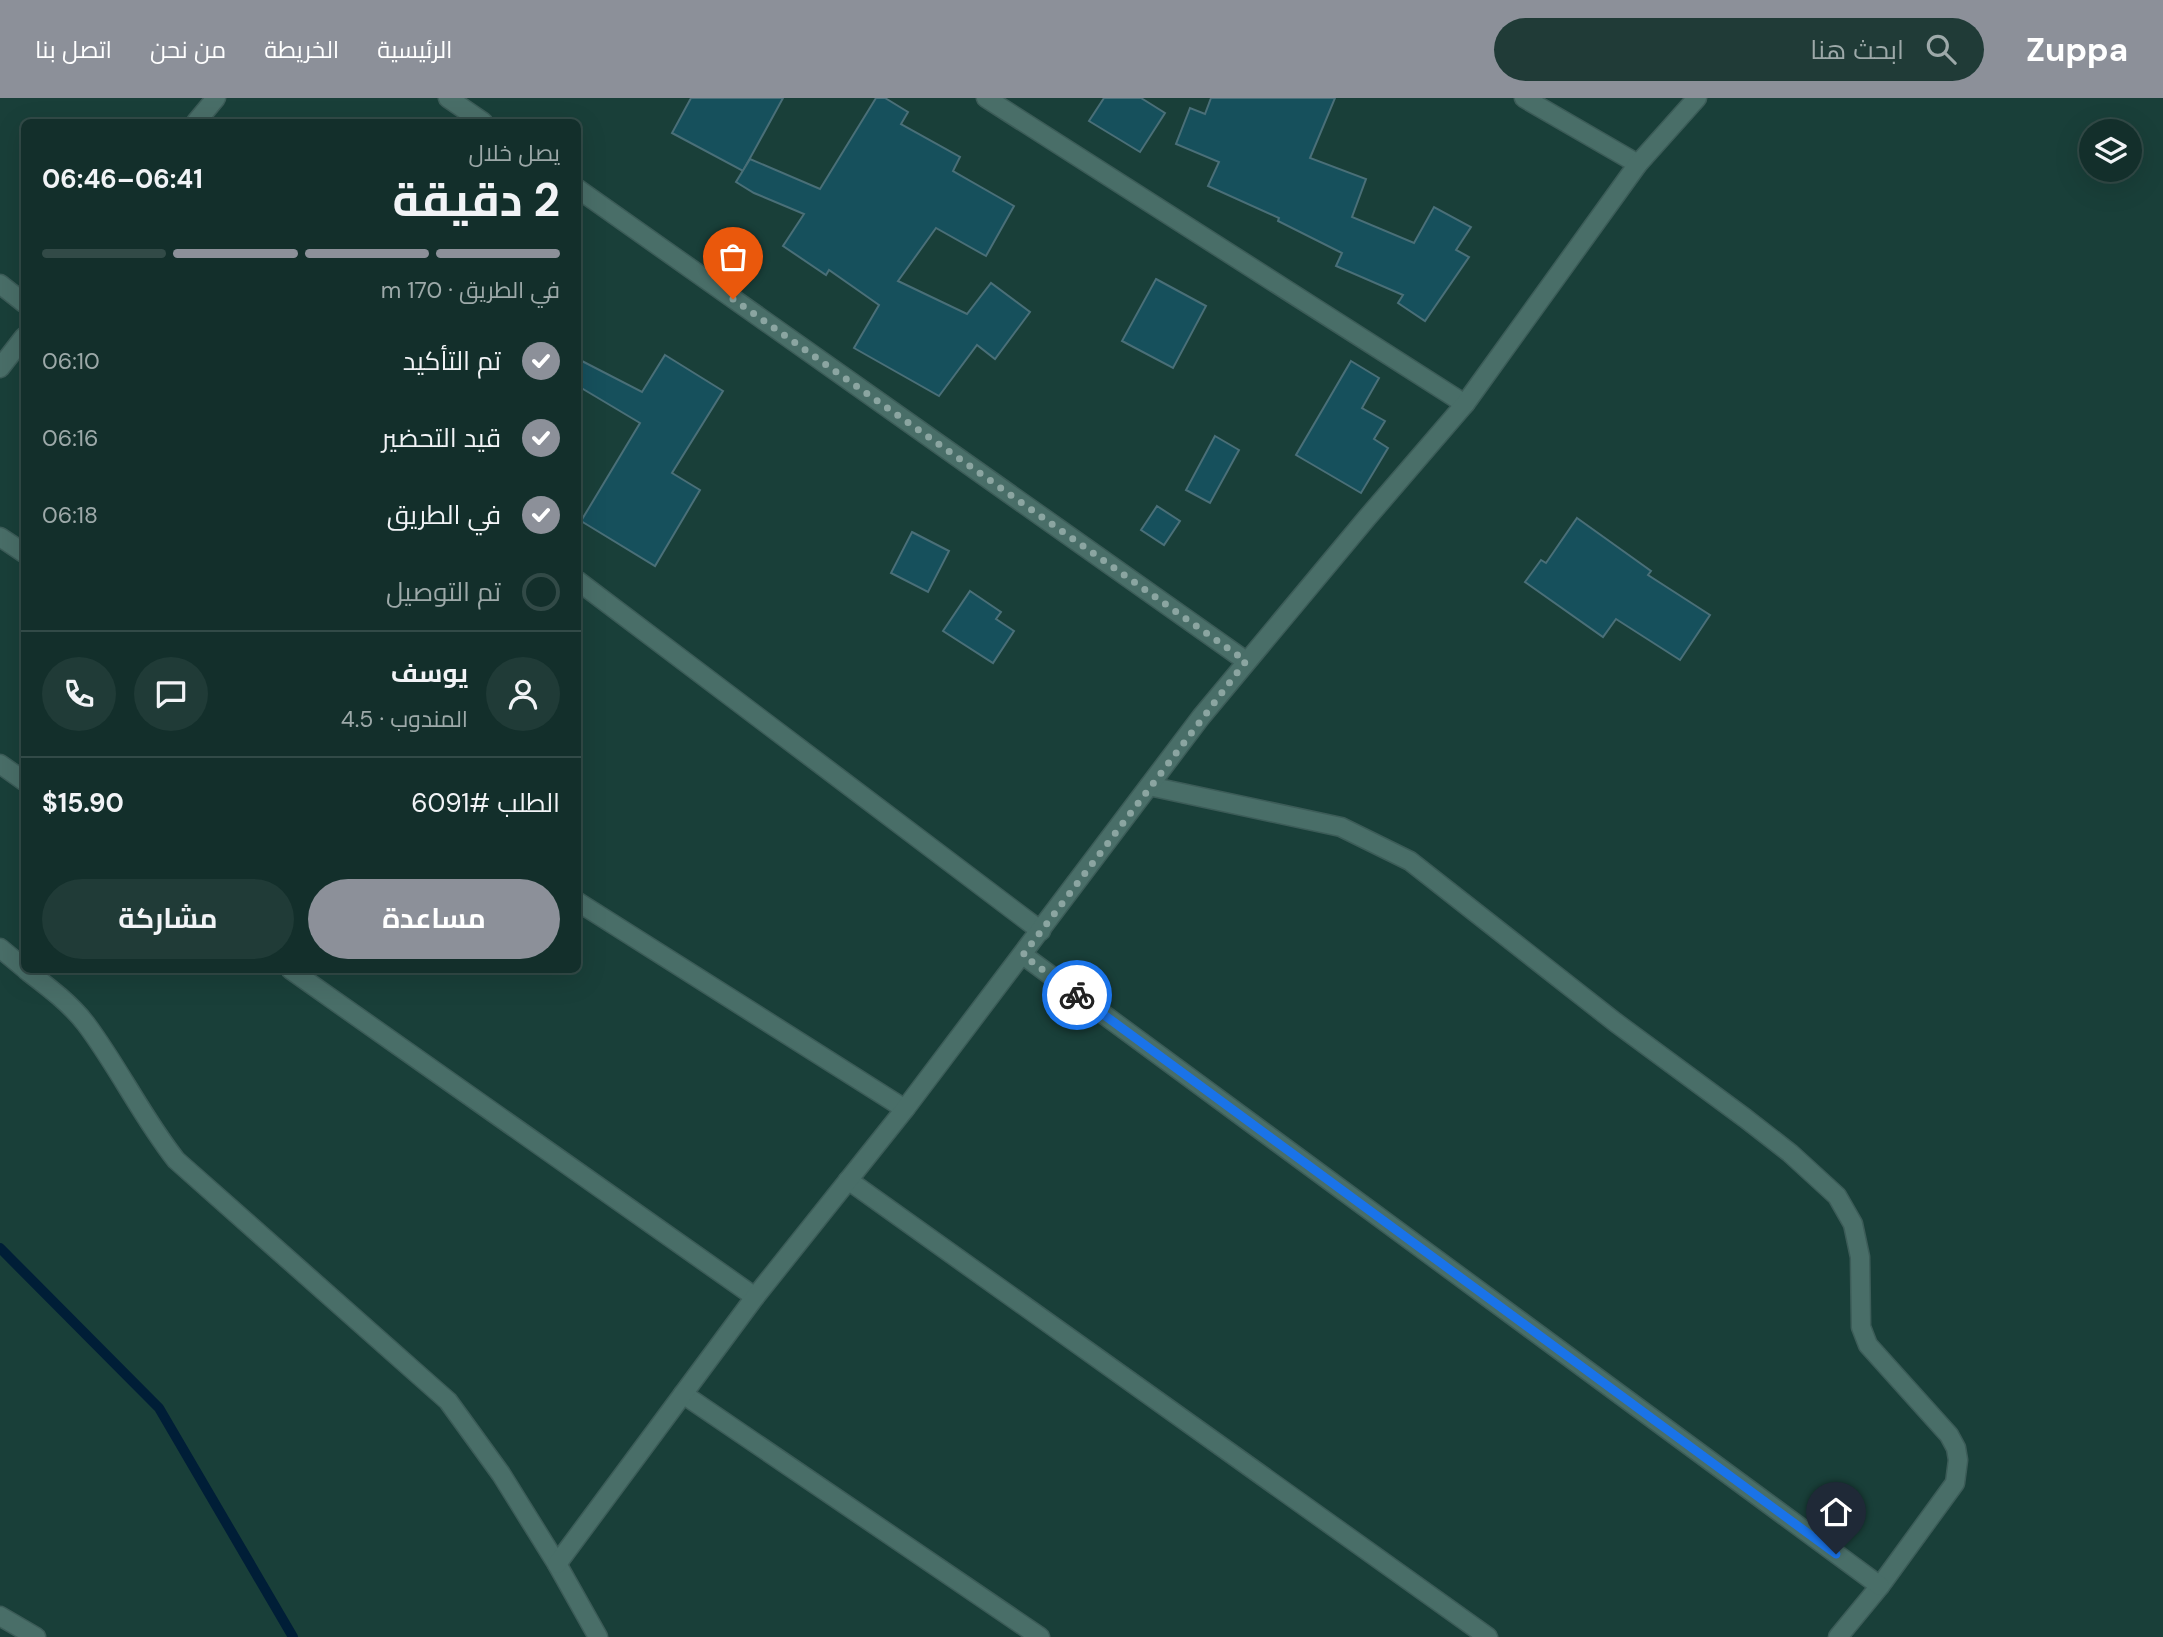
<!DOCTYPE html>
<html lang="ar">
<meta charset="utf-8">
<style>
:root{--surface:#132f2b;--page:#203b37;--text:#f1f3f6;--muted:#9da9a9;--line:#324a47;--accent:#8c9099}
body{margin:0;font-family:"DM Sans",Cairo,sans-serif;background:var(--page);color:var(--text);direction:rtl;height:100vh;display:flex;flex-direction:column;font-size:26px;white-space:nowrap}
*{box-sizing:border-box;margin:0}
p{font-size:23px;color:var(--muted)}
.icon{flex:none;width:38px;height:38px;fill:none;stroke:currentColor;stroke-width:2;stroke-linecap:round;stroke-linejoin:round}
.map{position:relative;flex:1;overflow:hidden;direction:ltr}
.sheet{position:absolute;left:21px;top:21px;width:560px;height:854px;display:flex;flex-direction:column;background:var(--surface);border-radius:10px;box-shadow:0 7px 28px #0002,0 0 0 2px var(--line);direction:rtl}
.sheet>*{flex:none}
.fabs{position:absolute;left:2079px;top:21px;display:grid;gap:14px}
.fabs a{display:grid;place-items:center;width:63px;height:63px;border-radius:50%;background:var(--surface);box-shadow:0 7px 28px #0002,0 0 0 2px var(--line);font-size:35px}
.pin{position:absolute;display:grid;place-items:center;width:60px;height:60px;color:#fff;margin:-72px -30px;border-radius:50% 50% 50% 0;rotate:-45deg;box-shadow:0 0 7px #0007}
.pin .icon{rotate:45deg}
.courier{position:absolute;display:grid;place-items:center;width:70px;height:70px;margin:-35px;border:5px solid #1a73e8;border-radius:50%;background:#fff;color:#222;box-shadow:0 2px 9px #0007}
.overview em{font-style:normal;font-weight:700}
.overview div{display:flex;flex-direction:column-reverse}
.overview{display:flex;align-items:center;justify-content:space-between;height:119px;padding:0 21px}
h1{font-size:46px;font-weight:700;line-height:52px}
.bar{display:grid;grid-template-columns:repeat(4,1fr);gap:10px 7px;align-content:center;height:84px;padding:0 21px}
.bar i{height:9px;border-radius:5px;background:var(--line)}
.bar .on{background:var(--accent)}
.bar p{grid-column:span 4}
.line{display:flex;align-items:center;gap:18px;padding:0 21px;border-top:2px solid var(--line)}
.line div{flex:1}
.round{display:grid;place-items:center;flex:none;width:74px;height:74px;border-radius:37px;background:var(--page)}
ol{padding:0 21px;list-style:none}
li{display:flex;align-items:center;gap:21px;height:77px}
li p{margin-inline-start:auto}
li .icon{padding:7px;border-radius:50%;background:var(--accent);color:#fff;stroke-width:4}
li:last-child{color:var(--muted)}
li i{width:38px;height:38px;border:4px solid var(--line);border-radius:50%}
.cta{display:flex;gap:14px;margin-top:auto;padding:14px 21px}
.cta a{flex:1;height:80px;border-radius:42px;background:var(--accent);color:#fff;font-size:28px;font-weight:700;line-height:80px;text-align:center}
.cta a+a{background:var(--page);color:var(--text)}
header{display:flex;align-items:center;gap:42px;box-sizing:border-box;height:98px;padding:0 35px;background:var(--accent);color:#fff}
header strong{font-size:33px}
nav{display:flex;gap:38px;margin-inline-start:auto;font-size:24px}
.search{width:490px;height:63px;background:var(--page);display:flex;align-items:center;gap:18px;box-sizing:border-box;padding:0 24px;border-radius:38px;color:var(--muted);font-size:26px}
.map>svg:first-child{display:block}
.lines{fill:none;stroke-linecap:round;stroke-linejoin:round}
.stream{stroke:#001e37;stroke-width:10}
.building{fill:#16505c;stroke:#4a6f78;stroke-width:2}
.street-casing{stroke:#3c5c58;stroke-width:21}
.street{stroke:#496e68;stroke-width:18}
.done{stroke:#8ba5a1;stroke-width:7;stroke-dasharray:0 12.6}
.route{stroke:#1a73e8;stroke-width:9}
</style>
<header>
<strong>Zuppa</strong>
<div class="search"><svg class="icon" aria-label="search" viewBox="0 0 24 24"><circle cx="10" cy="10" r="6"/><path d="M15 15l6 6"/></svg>ابحث هنا</div>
<nav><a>الرئيسية</a><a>الخريطة</a><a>من نحن</a><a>اتصل بنا</a></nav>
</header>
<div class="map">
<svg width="2163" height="1539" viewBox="0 0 2163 1539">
<rect width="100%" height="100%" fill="#193f39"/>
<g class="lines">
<!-- stream -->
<path class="stream" d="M0,1150L159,1310L293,1539"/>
</g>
<!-- building -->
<g class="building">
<path d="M691,0H783L743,73L672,35Z"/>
<path d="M876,0H885L908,14L901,26L960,59L953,73L1014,108L986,158L936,130L898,183L967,216L991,185L1030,214L995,261L977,247L939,298L854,250L879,207L829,172L826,177L783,148L804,116L754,95L736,84L750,61L820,91Z"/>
<path d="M1104,0H1141L1165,15L1140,54L1089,23Z"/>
<path d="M1211,0H1335L1310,60L1366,81L1352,119L1414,145L1434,109L1471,129L1456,152L1469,159L1425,223L1398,205L1403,197L1336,168L1342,155L1278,123L1279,120L1208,88L1219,64L1176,46L1190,10L1205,16Z"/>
<path d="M1156,181L1206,208L1173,270L1122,243Z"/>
<path d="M665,257L723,293L672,375L700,392L655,468L581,423L640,325L578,288V261L642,294Z"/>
<path d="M1351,263L1379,280L1362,310L1385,323L1374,341L1388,350L1361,395L1296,357Z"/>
<path d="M1215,338L1239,352L1210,405L1186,392Z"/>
<path d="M1157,408L1180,423L1164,447L1141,432Z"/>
<path d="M1577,420L1651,473L1648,477L1710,517L1680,562L1616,521L1603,539L1525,484L1541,462L1546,465Z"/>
<path d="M912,434L949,453L928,494L891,475Z"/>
<path d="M970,493L1001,514L996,521L1014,533L993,565L943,533Z"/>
</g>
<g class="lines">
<!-- street casing -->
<g class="street-casing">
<g id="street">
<path d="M448,0L483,24"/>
<path d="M986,0L1465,306"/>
<path d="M1524,0L1638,66"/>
<path d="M196,24L216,0"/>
<path d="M578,91L1246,563"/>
<path d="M0,186L24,205"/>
<path d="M0,270L24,239"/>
<path d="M0,439L24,455"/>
<path d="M578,483L1041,833"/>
<path d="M0,666L24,683"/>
<path d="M1149,688L1341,729L1410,763L1615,924L1745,1020L1790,1055L1837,1098L1853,1126L1860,1159L1861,1229L1868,1247L1949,1337L1956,1350L1958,1362L1955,1385L1880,1488L1838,1539"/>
<path d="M578,804L905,1011"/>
<path d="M0,850L24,870"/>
<path d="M1023,857L1880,1488"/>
<path d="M26,872C47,888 70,905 86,926C119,970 142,1019 176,1062L448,1303L501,1376L557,1466L598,1539"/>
<path d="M291,872L755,1199"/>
<path d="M848,1082L1488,1539"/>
<path d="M683,1296L1040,1539"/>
<path d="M557,1466L755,1199L905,1011L1201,619L1366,421L1465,306L1638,66L1697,0"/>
<path d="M0,1518L36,1539"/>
</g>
</g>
<!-- street -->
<use href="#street" class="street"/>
</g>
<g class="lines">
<!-- done -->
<path class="done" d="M733,201L1246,563L1023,857L1077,897"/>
<!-- route -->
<path class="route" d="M1077,897L1836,1456"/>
</g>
</svg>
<div class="fabs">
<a><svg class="icon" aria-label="layers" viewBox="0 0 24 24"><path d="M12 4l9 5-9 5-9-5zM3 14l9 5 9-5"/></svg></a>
</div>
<div class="pin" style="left:733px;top:201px;background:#ea580c"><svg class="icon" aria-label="bag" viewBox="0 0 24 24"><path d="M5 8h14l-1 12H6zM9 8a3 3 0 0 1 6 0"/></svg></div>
<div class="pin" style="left:1836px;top:1456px;background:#1f2937"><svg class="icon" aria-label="home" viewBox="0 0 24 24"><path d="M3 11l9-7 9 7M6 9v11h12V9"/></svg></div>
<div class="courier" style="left:1077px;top:897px"><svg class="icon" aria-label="bike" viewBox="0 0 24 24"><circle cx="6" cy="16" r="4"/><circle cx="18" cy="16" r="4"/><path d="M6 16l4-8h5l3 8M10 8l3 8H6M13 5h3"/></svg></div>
<section class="sheet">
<div class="overview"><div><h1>2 دقيقة</h1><p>يصل خلال</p></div><em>06:41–06:46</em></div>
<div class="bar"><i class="on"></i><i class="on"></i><i class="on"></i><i></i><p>في الطريق · 170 m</p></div>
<ol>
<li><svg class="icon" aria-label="check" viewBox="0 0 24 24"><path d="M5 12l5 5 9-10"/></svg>تم التأكيد<p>06:10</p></li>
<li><svg class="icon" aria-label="check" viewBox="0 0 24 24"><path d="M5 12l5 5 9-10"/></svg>قيد التحضير<p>06:16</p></li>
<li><svg class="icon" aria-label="check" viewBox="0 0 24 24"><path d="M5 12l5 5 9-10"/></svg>في الطريق<p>06:18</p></li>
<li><i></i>تم التوصيل</li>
</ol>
<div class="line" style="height:126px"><a class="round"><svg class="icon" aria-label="person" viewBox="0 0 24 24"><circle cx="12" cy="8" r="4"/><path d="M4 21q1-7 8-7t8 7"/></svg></a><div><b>يوسف</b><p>المندوب · 4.5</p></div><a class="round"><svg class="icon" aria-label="chat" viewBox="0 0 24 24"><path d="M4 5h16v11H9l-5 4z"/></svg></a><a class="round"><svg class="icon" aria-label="phone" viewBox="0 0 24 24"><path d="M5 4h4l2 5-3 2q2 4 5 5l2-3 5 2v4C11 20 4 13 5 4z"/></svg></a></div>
<div class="line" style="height:91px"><div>الطلب #6091</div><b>$15.90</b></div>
<div class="cta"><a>مساعدة</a><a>مشاركة</a></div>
</section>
</div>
